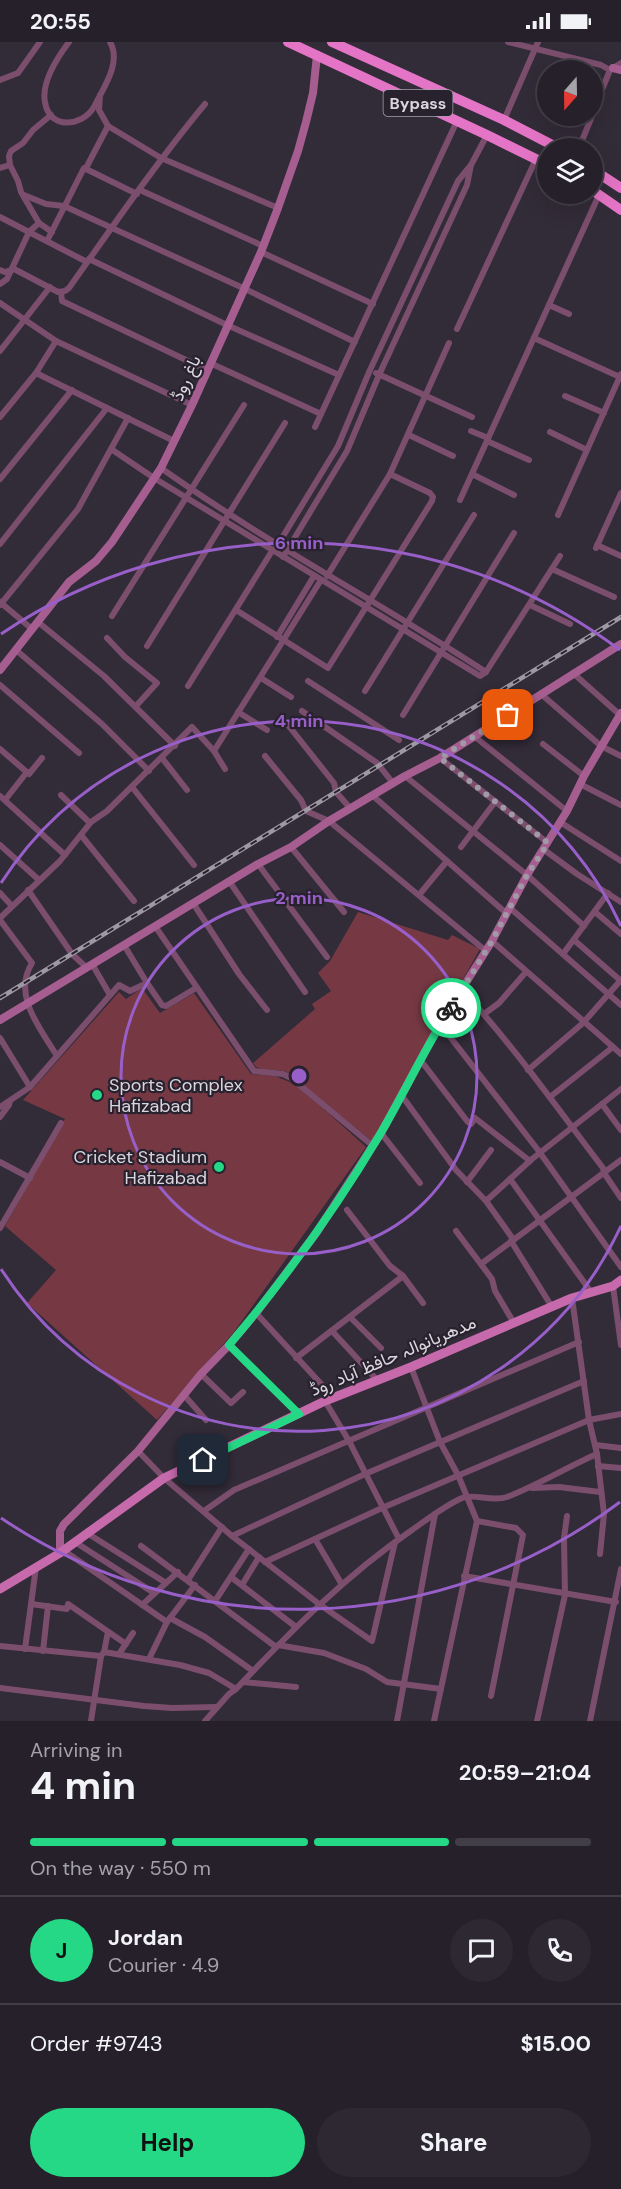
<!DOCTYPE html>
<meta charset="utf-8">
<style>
:root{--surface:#26202a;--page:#2e2832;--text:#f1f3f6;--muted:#a4a3a8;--line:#423e47;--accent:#25d886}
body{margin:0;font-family:"DM Sans",Vazirmatn,sans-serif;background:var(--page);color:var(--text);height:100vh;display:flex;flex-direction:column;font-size:22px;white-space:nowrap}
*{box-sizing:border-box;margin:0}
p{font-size:20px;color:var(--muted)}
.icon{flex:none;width:33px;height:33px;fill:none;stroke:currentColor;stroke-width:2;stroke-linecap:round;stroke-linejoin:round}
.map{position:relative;height:1679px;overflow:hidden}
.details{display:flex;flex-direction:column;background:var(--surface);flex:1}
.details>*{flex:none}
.needle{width:39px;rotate:200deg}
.buttons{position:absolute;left:537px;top:18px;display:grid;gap:12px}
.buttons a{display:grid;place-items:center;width:66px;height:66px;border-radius:50%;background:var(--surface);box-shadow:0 6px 24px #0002,0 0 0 2px var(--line);font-size:30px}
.pin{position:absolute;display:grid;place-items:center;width:51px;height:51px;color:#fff;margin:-26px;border-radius:12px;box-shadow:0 3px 9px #0006}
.courier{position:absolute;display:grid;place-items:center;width:60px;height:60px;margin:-30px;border:4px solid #25d886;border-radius:50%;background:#fff;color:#222;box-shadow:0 2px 8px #0007}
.overview em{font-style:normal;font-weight:700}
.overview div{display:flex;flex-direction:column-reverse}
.overview{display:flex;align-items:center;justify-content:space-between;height:102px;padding:0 30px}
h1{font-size:39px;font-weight:700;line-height:45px}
.bar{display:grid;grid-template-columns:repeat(4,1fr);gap:9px 6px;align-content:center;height:72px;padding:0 30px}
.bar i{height:8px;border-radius:4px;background:var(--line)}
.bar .on{background:var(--accent)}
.bar p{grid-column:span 4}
.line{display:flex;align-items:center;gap:15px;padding:0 30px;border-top:2px solid var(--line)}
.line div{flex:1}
.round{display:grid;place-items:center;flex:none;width:63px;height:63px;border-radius:32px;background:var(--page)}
.action{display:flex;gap:12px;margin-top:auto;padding:12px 30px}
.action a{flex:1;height:69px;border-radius:36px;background:var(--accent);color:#111;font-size:24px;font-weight:700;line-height:69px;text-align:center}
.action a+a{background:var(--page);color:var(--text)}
.status{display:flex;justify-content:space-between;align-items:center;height:42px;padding:0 30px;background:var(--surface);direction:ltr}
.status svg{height:16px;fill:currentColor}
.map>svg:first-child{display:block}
.green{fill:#763944}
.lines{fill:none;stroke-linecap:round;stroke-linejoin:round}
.street{stroke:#7c4e6e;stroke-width:6}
.secondary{stroke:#a65e91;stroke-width:8}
.primary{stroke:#c76aac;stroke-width:9}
.highway{stroke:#e474c5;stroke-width:10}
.rail-casing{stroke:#9d98a3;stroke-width:4.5}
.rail{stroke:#28212e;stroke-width:2;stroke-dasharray:7;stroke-linecap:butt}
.done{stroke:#9f9aa5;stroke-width:6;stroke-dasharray:0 10.8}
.route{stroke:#25d886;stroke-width:8}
.ring{fill:none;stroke:#985fc9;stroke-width:3}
.poi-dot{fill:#25d886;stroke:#28212e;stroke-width:2}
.labels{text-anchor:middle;stroke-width:4.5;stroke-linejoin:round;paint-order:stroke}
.shield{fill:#28212e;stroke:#a5a0aa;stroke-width:1.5}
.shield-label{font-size:16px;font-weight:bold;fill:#dad6df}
.street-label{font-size:18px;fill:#dad6df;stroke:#28212e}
.poi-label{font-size:18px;fill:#dad6df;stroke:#28212e;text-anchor:start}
.centre{fill:#985fc9;stroke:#28212e;stroke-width:3}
.ring-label{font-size:18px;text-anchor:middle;font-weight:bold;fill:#985fc9;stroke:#28212e;stroke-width:4.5;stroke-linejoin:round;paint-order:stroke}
</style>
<div class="status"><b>20:55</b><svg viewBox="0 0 49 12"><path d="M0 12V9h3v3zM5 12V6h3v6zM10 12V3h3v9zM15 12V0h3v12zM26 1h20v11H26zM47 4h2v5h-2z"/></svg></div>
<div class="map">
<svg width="621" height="1679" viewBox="0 0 621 1679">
<rect width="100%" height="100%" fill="#322b38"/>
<!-- green -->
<g class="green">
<path d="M358,870L448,898L452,893L480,907L372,1099L285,1029L262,1027L256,1025L253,1021L315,967L312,962L331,949L318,931L330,919Z"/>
<path d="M142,946L160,971L194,951L251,1032L275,1034L297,1043L366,1105L234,1290L157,1378L27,1261L56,1228L5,1184L65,1077L23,1058L119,950L126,957Z"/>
</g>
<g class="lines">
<!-- street -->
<g class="street">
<path d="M69,0C57,16 41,40 45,60C49,88 82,85 94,65C103,46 122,21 110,0"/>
<path d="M508,0L601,23L610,28"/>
<path d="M0,38L18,31L40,0"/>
<path d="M100,53L99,68L108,84L161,116L278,166"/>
<path d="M592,72L610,28L621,21"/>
<path d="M51,73L33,88L23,101L11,109L9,114L10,123L18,139L21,150L39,181L52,190"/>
<path d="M504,78L538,0"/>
<path d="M579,106L592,74"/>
<path d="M0,126L10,123"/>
<path d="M86,126L108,84"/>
<path d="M140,148L263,204"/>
<path d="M24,153L46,162L64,164L243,246L355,300"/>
<path d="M0,175L87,220"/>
<path d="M47,199L84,126L137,152"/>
<path d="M261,210L373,262"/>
<path d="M89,217L227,283L339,333"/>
<path d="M0,228L5,230L14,227L58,250L65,249L69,246C113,184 156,121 205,62"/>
<path d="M0,242L7,237L29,190L39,181"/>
<path d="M61,250L62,259L207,328"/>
<path d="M0,261L56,299L192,363"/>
<path d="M549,263L569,272"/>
<path d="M457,287L536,117"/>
<path d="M534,296L620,335"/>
<path d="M0,309L50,245"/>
<path d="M210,321L321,372"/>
<path d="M36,331L174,399"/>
<path d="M376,331L472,375"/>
<path d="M565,354L604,371"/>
<path d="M0,375L36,331L56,299"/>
<path d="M315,385L457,79"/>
<path d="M471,389L488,396"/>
<path d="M550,390L587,408"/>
<path d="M409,393L453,414"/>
<path d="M487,399L529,418"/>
<path d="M111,407L154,436L480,634L486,630L560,514"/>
<path d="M161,426C265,500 379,560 486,630"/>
<path d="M472,432L514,453"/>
<path d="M0,437L72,348"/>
<path d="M460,458L599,153"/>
<path d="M558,473L621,332"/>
<path d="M0,502L107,366"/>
<path d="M597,503L621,514"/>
<path d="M596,506L621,451"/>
<path d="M274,509L338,404L370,328L458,139L471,123L487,93"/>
<path d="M283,515L347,409L379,333L467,143L471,123"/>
<path d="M552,527L614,555"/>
<path d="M327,534L390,432L449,301"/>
<path d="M0,560L32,587"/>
<path d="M0,563L78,467L128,376"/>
<path d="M530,563L570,582"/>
<path d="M236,568L328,626L432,459L433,455L430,451L390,432"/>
<path d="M112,574L244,363"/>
<path d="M38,580L104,634L175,704"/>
<path d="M277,595L314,534"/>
<path d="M107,596L125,615L157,641L136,664"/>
<path d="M147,604L285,381"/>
<path d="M16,608L102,682L149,729"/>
<path d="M573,631L620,673"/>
<path d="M261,636L291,655"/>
<path d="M308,639L399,698"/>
<path d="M0,643L79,711"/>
<path d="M188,644L272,509"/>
<path d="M365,649L474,473"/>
<path d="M541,652L601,704L621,714"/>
<path d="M302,669L377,721L393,741"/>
<path d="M238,670L267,688"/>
<path d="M403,673L514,491"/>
<path d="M288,683L334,741L336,750L350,766"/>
<path d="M474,694L567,769"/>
<path d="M543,702L584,734"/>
<path d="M0,707L29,732L42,716"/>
<path d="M214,709L321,538"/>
<path d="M265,714L301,758L306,769L329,779L486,909"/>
<path d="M162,716L187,748"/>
<path d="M440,716L548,801"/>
<path d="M405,734L527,833L584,884"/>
<path d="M580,742L621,763"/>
<path d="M132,745L194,823"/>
<path d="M61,753L90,781"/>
<path d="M372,753L506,871"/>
<path d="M0,754L65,813"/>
<path d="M5,758L27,730"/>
<path d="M560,780L621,819"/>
<path d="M81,793L134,859"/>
<path d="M0,803L39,838"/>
<path d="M291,805L344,870"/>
<path d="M461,805L495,760"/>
<path d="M543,807L577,832L621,860"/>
<path d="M258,822L327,915"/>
<path d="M229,839L305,950"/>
<path d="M28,848L72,912L87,926"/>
<path d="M0,851L12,864"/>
<path d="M419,853L447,819"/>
<path d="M193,861L239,932L267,968"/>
<path d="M510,866L621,963"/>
<path d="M595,870L621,892"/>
<path d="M0,876L60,819L91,780L107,769L192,685L214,709L225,727"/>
<path d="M0,878L32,921C12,953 40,986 57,1014"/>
<path d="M155,884L254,1029L283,1032L291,1036L373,1104"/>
<path d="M574,898L621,939"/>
<path d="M492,899L621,1012"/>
<path d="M124,903L147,941"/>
<path d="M563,912L608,851"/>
<path d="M92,922L110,953"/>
<path d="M462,948C514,1004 557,1066 603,1126L604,1131L621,1156"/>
<path d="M484,972L499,961L526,930"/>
<path d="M440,982L538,1108L621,1225"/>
<path d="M0,996L30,1045"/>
<path d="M422,1020L467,1079L471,1082L475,1076L530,1119"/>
<path d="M528,1028L583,981L620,939"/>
<path d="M402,1054L456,1128L486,1159L513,1197"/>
<path d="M550,1055L613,1005"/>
<path d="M602,1062L621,1088"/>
<path d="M0,1065L30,1045L119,943L130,949L147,941L162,963L166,964L196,946"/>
<path d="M0,1075L9,1063L10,1059"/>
<path d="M381,1091L420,1141"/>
<path d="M0,1120L30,1136"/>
<path d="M510,1137L591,1250"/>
<path d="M467,1140L491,1108"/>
<path d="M486,1159L532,1117L621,1047"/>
<path d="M347,1168L390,1224L403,1234L423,1261"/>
<path d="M0,1186L61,1081"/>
<path d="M456,1189L492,1237L495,1249L514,1281"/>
<path d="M511,1199L552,1265"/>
<path d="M481,1222L621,1118"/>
<path d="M613,1244L621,1303"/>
<path d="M572,1256L589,1378L597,1412L604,1472L600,1512"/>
<path d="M256,1271L334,1356"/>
<path d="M350,1275L381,1306"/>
<path d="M332,1289L378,1339"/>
<path d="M229,1303L299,1372"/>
<path d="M296,1316L403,1234"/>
<path d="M411,1325L440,1400L458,1433L477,1479L434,1679"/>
<path d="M201,1332L231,1361L243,1350"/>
<path d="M184,1353L206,1378"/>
<path d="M325,1359L349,1399L399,1497"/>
<path d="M596,1403L621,1406"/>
<path d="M138,1409L164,1436L232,1494L319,1562L372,1599L395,1500"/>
<path d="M598,1424L621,1426"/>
<path d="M532,1446L559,1445L600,1450"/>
<path d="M204,1469L234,1448L579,1300"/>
<path d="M477,1479L516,1486L523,1493L491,1654"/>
<path d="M87,1491L166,1541"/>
<path d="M232,1494L365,1432L584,1339"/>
<path d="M315,1497L341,1541"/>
<path d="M75,1500L154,1551"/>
<path d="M141,1504L276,1605"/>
<path d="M63,1508L167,1580"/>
<path d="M265,1520L382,1466L589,1378L621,1372"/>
<path d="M464,1534L616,1560"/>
<path d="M231,1535L296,1585"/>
<path d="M188,1538L222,1485"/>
<path d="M242,1543L259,1515"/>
<path d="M215,1559L249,1507"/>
<path d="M31,1562L67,1567L68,1562L126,1602"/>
<path d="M142,1563L178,1530"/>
<path d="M170,1576L205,1595L253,1629"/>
<path d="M278,1603L324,1611L366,1627L387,1640L441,1647"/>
<path d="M0,1604L101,1614L104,1610L180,1623L209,1631L236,1647"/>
<path d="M25,1607L36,1525"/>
<path d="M43,1609L48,1564"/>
<path d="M104,1610L108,1590"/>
<path d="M119,1612L133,1591"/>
<path d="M149,1617L167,1580L195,1543"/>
<path d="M243,1640L296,1645"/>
<path d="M0,1646L144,1664L172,1666L217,1665"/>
<path d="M91,1679L101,1614"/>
<path d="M205,1679L229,1652L236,1647C291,1589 346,1533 412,1488C428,1477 444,1464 462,1456C473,1451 492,1460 507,1455C538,1443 567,1425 597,1412"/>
<path d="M397,1679L435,1472"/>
<path d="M537,1679L565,1553L564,1496L567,1474"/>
<path d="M590,1679L621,1527"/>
</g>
<!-- secondary -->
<g class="secondary">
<path d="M613,26L621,28"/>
<path d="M0,628L69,540L96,519L112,500L161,426L192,363L261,210L278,166L298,109L306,80L313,51L317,13"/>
<path d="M0,978L258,822L291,805L329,779L405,734L440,716L621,602"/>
<path d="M60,1511V1489L64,1482L138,1409L201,1332L229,1303L256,1271L317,1190L381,1091L440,982L492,899L527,833L567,769L584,734L621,671"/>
</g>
<!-- primary -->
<path class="primary" d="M0,1547L60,1511L164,1436L325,1359L411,1325L572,1256L613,1244L621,1238"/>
<!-- highway -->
<g class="highway">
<path d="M288,0L487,93L548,123"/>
<path d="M332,0L504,78L558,106"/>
<path d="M592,127L621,146"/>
<path d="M592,148L621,168"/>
</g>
<!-- rail casing -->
<g class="rail-casing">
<path id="rail" d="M0,956L621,575"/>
</g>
<!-- rail -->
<use href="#rail" class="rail"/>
</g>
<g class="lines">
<!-- done -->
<path class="done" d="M451,966L492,899L527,833L548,801L440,716L508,673"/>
<!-- route -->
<path class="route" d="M203,1418L299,1372L229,1303C284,1238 335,1168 379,1094C404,1052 424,1007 451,966"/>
</g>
<!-- distance rings -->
<g class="ring">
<circle cx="299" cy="1034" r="178"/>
<path d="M621 1184A355 355 0 0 1 1 1227M1 841A355 355 0 0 1 621 884"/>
<path d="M620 1460A533 533 0 0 1 1 1476M1 592A533 533 0 0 1 620 608"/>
</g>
<!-- markers -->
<g class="poi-dot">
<circle cx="97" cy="1053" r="6"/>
<circle cx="219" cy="1125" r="6"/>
</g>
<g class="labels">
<!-- shield labels -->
<rect class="shield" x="383.5" y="48" width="69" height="26" rx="4.5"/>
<g class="shield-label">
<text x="418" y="67">Bypass</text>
</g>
<!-- street labels -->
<g class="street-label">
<text transform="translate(186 336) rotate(-66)" y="6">باغ روڈ</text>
<text transform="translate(393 1314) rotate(-23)" y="6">مدھریانوالہ حافظ آباد روڈ</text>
</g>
<!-- poi labels -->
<g class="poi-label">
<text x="109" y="1049">Sports Complex<tspan x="109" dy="21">Hafizabad</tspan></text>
<text x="207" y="1121" text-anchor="end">Cricket Stadium<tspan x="207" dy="21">Hafizabad</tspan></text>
</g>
</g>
<circle cx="299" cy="1034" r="9" class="centre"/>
<g class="ring-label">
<text x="299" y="507">6 min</text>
<text x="299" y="685">4 min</text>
<text x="299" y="862">2 min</text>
</g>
</svg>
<div class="buttons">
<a><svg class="needle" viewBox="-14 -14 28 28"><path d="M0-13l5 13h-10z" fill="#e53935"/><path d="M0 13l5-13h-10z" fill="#a4a3a8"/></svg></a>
<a><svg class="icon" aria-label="layers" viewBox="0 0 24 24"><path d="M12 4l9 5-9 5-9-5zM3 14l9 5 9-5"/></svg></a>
</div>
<div class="pin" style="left:508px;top:673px;background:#ea580c"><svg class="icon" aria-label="bag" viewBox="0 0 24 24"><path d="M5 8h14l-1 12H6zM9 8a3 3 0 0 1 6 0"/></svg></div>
<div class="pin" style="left:203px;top:1418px;background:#1f2937"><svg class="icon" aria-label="home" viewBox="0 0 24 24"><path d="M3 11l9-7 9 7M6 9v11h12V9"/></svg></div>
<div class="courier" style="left:451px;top:966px"><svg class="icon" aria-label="bike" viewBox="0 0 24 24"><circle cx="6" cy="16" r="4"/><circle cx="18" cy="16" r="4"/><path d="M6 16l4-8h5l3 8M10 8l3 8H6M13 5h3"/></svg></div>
</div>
<section class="details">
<div class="overview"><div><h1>4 min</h1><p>Arriving in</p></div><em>20:59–21:04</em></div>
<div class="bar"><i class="on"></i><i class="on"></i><i class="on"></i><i></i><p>On the way · 550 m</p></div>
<div class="line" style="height:108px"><b class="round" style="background:var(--accent);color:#111">J</b><div><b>Jordan</b><p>Courier · 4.9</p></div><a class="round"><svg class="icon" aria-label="chat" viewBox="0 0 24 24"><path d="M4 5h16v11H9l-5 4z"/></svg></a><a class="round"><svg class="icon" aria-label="phone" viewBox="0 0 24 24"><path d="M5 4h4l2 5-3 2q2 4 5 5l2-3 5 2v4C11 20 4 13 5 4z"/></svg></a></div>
<div class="line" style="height:78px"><div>Order #9743</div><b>$15.00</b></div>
<div class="action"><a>Help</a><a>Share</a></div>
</section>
